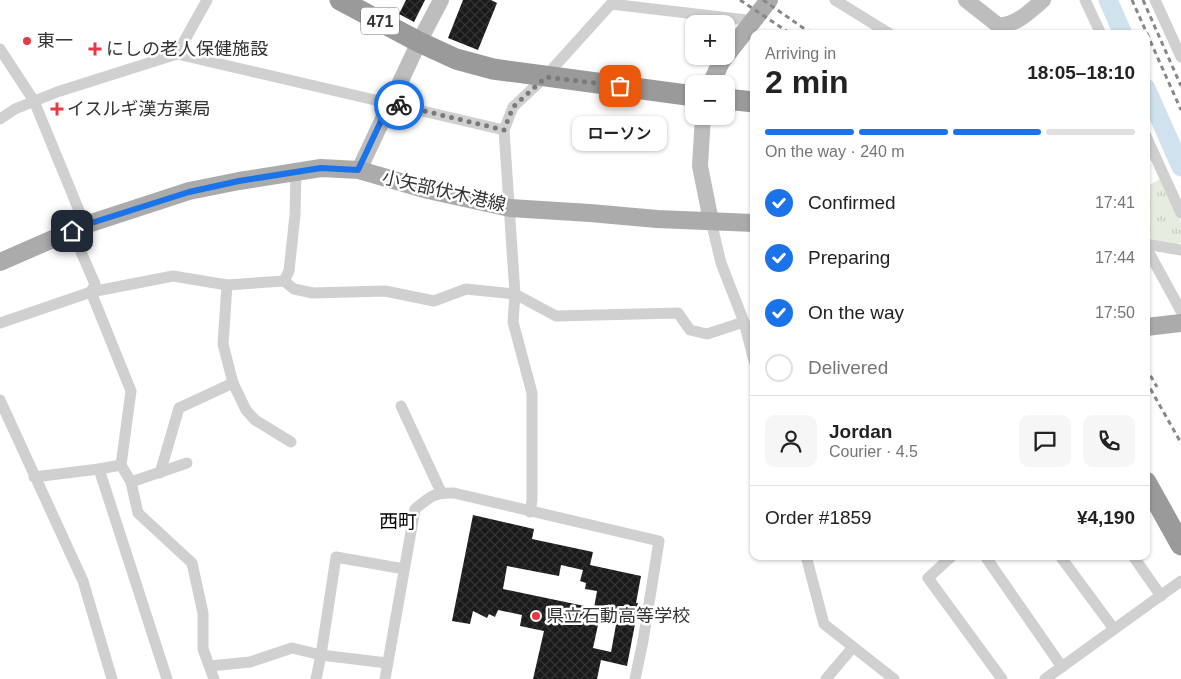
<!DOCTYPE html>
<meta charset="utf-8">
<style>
:root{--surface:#fff;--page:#f6f6f6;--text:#222;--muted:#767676;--line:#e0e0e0;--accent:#1a73e8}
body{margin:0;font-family:Helvetica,"Noto Sans JP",sans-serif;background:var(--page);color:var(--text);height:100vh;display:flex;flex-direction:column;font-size:19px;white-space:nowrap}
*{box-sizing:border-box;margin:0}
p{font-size:16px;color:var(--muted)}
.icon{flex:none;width:28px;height:28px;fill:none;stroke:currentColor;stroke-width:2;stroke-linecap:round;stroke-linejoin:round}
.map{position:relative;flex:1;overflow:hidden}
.side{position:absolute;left:750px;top:30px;width:400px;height:530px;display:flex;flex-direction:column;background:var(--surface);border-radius:10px;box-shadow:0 1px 4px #0004}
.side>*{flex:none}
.fabs{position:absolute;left:685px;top:15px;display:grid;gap:10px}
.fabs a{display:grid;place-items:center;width:50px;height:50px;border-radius:10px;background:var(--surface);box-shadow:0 1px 4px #0004;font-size:25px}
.pin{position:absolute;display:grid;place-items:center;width:42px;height:42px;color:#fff;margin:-21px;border-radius:10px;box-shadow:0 2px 8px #0006}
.courier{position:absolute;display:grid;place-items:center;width:50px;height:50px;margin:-25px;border:4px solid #1a73e8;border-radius:50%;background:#fff;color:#222;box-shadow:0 1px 6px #0007}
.bubble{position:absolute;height:35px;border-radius:10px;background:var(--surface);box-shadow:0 1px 4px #0004;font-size:16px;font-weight:600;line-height:35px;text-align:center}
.overview em{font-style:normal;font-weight:600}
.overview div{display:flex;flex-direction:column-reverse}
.overview{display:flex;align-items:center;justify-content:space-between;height:85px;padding:0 15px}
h1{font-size:32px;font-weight:600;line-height:38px}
.bar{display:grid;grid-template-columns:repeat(4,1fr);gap:8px 5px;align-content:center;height:60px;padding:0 15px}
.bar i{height:6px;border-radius:4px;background:var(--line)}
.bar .active{background:var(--accent)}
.bar p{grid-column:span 4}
.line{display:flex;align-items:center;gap:12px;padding:0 15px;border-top:1px solid var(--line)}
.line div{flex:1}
.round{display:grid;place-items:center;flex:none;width:52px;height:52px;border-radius:10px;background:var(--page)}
ol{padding:0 15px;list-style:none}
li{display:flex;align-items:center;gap:15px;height:55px}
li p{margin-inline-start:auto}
li .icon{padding:5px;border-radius:50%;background:var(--accent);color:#fff;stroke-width:4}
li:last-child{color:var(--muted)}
li i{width:28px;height:28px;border:2px solid var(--line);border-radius:50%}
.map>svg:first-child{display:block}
.grass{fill:url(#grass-tufts)}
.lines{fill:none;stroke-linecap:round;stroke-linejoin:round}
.river{stroke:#cfe2ee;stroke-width:19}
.building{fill:url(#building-cross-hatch);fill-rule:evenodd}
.street{stroke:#d0d0d0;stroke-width:11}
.secondary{stroke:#bdbdbd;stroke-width:16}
.primary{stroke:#ababab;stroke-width:18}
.highway{stroke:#9a9a9a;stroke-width:21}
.rail{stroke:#888;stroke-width:3;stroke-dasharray:5 4;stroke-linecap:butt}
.done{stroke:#7a7a7a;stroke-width:5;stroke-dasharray:0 9}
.route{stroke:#1a73e8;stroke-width:6}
.poi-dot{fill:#e63946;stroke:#fff;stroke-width:2}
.labels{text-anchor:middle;stroke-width:5;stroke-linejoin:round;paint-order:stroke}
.shield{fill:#fff;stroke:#707070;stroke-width:1}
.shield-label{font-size:16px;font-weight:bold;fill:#333}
.poi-label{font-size:18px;fill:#333;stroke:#fff;text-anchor:start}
.street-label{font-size:18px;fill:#333;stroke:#fff}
.neighbourhood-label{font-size:19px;fill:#000;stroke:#fff}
</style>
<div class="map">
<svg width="1181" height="679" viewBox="0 0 1181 679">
<defs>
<pattern id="grass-tufts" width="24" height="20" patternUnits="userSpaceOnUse" patternTransform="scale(1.25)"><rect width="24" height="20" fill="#e6ecdf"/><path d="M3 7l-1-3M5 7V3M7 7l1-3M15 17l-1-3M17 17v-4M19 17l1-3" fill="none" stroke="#c6cbc0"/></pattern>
<pattern id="building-cross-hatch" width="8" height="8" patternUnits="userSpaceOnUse" patternTransform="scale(1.25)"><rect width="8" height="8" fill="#1a1a1a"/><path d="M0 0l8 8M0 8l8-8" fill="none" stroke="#333"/></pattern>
</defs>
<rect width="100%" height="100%" fill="#fff"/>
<!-- grass -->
<path class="grass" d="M1160,179L1181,222V243L1177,244L1146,238V187Z"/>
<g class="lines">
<!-- river -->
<g class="river">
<path d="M1108,0L1123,34"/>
<path d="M1146,88L1181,167"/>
</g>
</g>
<!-- building -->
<g class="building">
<path d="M406,0H425L414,22L399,14Z"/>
<path d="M463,0H491L497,3L478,50L448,38Z"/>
<path d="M473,515L534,529L532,539L593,552L590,565L641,576L636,603H638L634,624H635L627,666L601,660L597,679H533L544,631L520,626L522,615L498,610L495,617L489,614L487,618L473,611L470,624L452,621ZM561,565L583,570L580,581L586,583L585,589L597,591L594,608L503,589L507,566L559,576ZM601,611L618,614L611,652L593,648Z"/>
</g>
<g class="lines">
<!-- street -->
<g class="street">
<path d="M835,0L890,34"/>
<path d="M1085,0L1101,34"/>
<path d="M1155,0L1181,57"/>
<path d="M0,49L34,101L85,225"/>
<path d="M177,54L207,0"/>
<path d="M0,119L15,109L57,92L177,54L504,130"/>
<path d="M1146,136L1181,213"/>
<path d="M711,221L721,263L744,322L754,361"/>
<path d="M1146,244L1181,250"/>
<path d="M1146,247L1181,311"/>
<path d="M284,281L289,271L295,215L296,172"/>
<path d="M0,323L91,292L173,276L227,285L284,281L294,289L313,293L385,291L434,301L466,289L515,294L556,316L678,313L690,330L707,334L744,322"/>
<path d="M233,383L246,410L255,420L291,442"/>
<path d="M0,400L83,581L112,679"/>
<path d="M401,406L441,492"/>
<path d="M121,465L131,482L138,513L192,563L203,613V649L214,679"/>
<path d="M99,469L167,679"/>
<path d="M160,473L179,408L233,383L223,344L227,285"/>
<path d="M34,477L99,469L121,465L131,391L91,292L95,284L72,231"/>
<path d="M131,482L187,463"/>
<path d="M530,512L532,500V393L513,322L515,294L504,130L513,107L545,77L611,4L755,21"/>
<path d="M806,556L824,624L894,679"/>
<path d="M952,556L928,578L1002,679"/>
<path d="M985,556L1062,667"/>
<path d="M1060,556L1114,629"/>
<path d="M1133,556L1161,596"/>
<path d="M210,666L250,662L292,648L321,655L387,663"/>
<path d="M316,679L321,655L336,557L404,569"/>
<path d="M385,679L415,509C430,497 434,492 454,493L659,541L643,641L635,679"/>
<path d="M826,679L853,647"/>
<path d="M1045,679L1181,581"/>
</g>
<!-- secondary -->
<g class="secondary">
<path d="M966,0L999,26C1019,23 1028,13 1043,0"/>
<path d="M703,116L700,166L711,221"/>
<path d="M359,170L419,42L441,0"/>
</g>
<!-- primary -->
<g class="primary">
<path d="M711,84L721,62L769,0"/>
<path d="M0,262L85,225L189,191L239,181L321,168L359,170L428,190L510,208L590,213L657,219L754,223"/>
<path d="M1146,327L1181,323"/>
</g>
<!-- highway -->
<g class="highway">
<path d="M340,0L419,42L456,59L493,69L694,96"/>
<path d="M726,99L754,102"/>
<path d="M1146,482L1181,545"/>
</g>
<!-- rail -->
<g class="rail">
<path d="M740,0L791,34"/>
<path d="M763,0L812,34"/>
<path d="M1132,0L1181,110"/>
<path d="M1143,0L1181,86"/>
<path d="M1146,368L1157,387"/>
<path d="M1146,381L1181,443"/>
</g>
</g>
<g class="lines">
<!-- done -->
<path class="done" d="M399,105L504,130L513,107L546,77L620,86"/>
<!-- route -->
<path class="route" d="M72,231L85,225L189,192L239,181L321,168L358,170L390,102L399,105"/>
</g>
<!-- markers -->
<g class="poi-dot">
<circle cx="27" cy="41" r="5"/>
<path d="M92.5 41.5h5v5h5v5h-5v5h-5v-5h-5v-5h5z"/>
<path d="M54.5 101.5h5v5h5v5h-5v5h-5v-5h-5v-5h5z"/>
<circle cx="536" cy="616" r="5"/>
</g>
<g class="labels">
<!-- shield labels -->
<rect class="shield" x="361" y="7.5" width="38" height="27" rx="4"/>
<g class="shield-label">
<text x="380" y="27">471</text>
</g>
<!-- poi labels -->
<g class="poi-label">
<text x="37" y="47">東一</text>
<text x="106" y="55">にしの老人保健施設</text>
<text x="67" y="115">イスルギ漢方薬局</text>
<text x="546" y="622">県立石動高等学校</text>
</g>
<!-- street labels -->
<g class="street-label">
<text transform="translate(444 191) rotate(13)" y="6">小矢部伏木港線</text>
</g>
<!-- neighbourhood labels -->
<g class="neighbourhood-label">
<text x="398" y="528">西町</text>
</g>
</g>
</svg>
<div class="fabs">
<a>+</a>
<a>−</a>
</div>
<div class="pin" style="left:620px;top:86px;background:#ea580c"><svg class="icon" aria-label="bag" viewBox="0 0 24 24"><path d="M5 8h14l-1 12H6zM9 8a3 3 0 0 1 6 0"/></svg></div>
<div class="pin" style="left:72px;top:231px;background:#1f2937"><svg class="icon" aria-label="home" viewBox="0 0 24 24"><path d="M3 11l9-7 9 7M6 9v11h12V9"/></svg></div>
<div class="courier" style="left:399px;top:105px"><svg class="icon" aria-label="bike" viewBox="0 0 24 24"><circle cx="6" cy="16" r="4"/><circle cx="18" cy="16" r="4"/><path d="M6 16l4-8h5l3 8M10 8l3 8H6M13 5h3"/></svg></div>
<div class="bubble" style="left:572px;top:116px;width:95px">ローソン</div>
<section class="side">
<div class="overview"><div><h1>2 min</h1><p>Arriving in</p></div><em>18:05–18:10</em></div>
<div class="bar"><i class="active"></i><i class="active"></i><i class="active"></i><i></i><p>On the way · 240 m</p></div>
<ol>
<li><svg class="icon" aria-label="check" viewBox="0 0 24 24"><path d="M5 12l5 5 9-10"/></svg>Confirmed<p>17:41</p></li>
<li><svg class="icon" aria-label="check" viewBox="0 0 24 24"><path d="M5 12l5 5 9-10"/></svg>Preparing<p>17:44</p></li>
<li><svg class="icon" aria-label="check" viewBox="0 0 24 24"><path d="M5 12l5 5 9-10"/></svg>On the way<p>17:50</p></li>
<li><i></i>Delivered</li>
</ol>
<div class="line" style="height:90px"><a class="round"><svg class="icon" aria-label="person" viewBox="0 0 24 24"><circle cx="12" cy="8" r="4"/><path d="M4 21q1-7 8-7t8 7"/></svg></a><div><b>Jordan</b><p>Courier · 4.5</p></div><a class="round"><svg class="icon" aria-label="chat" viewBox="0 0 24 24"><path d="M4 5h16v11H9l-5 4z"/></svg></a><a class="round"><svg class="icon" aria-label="phone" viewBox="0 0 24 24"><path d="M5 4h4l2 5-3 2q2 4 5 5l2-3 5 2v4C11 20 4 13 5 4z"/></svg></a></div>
<div class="line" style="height:65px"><div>Order #1859</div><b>¥4,190</b></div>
</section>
</div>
